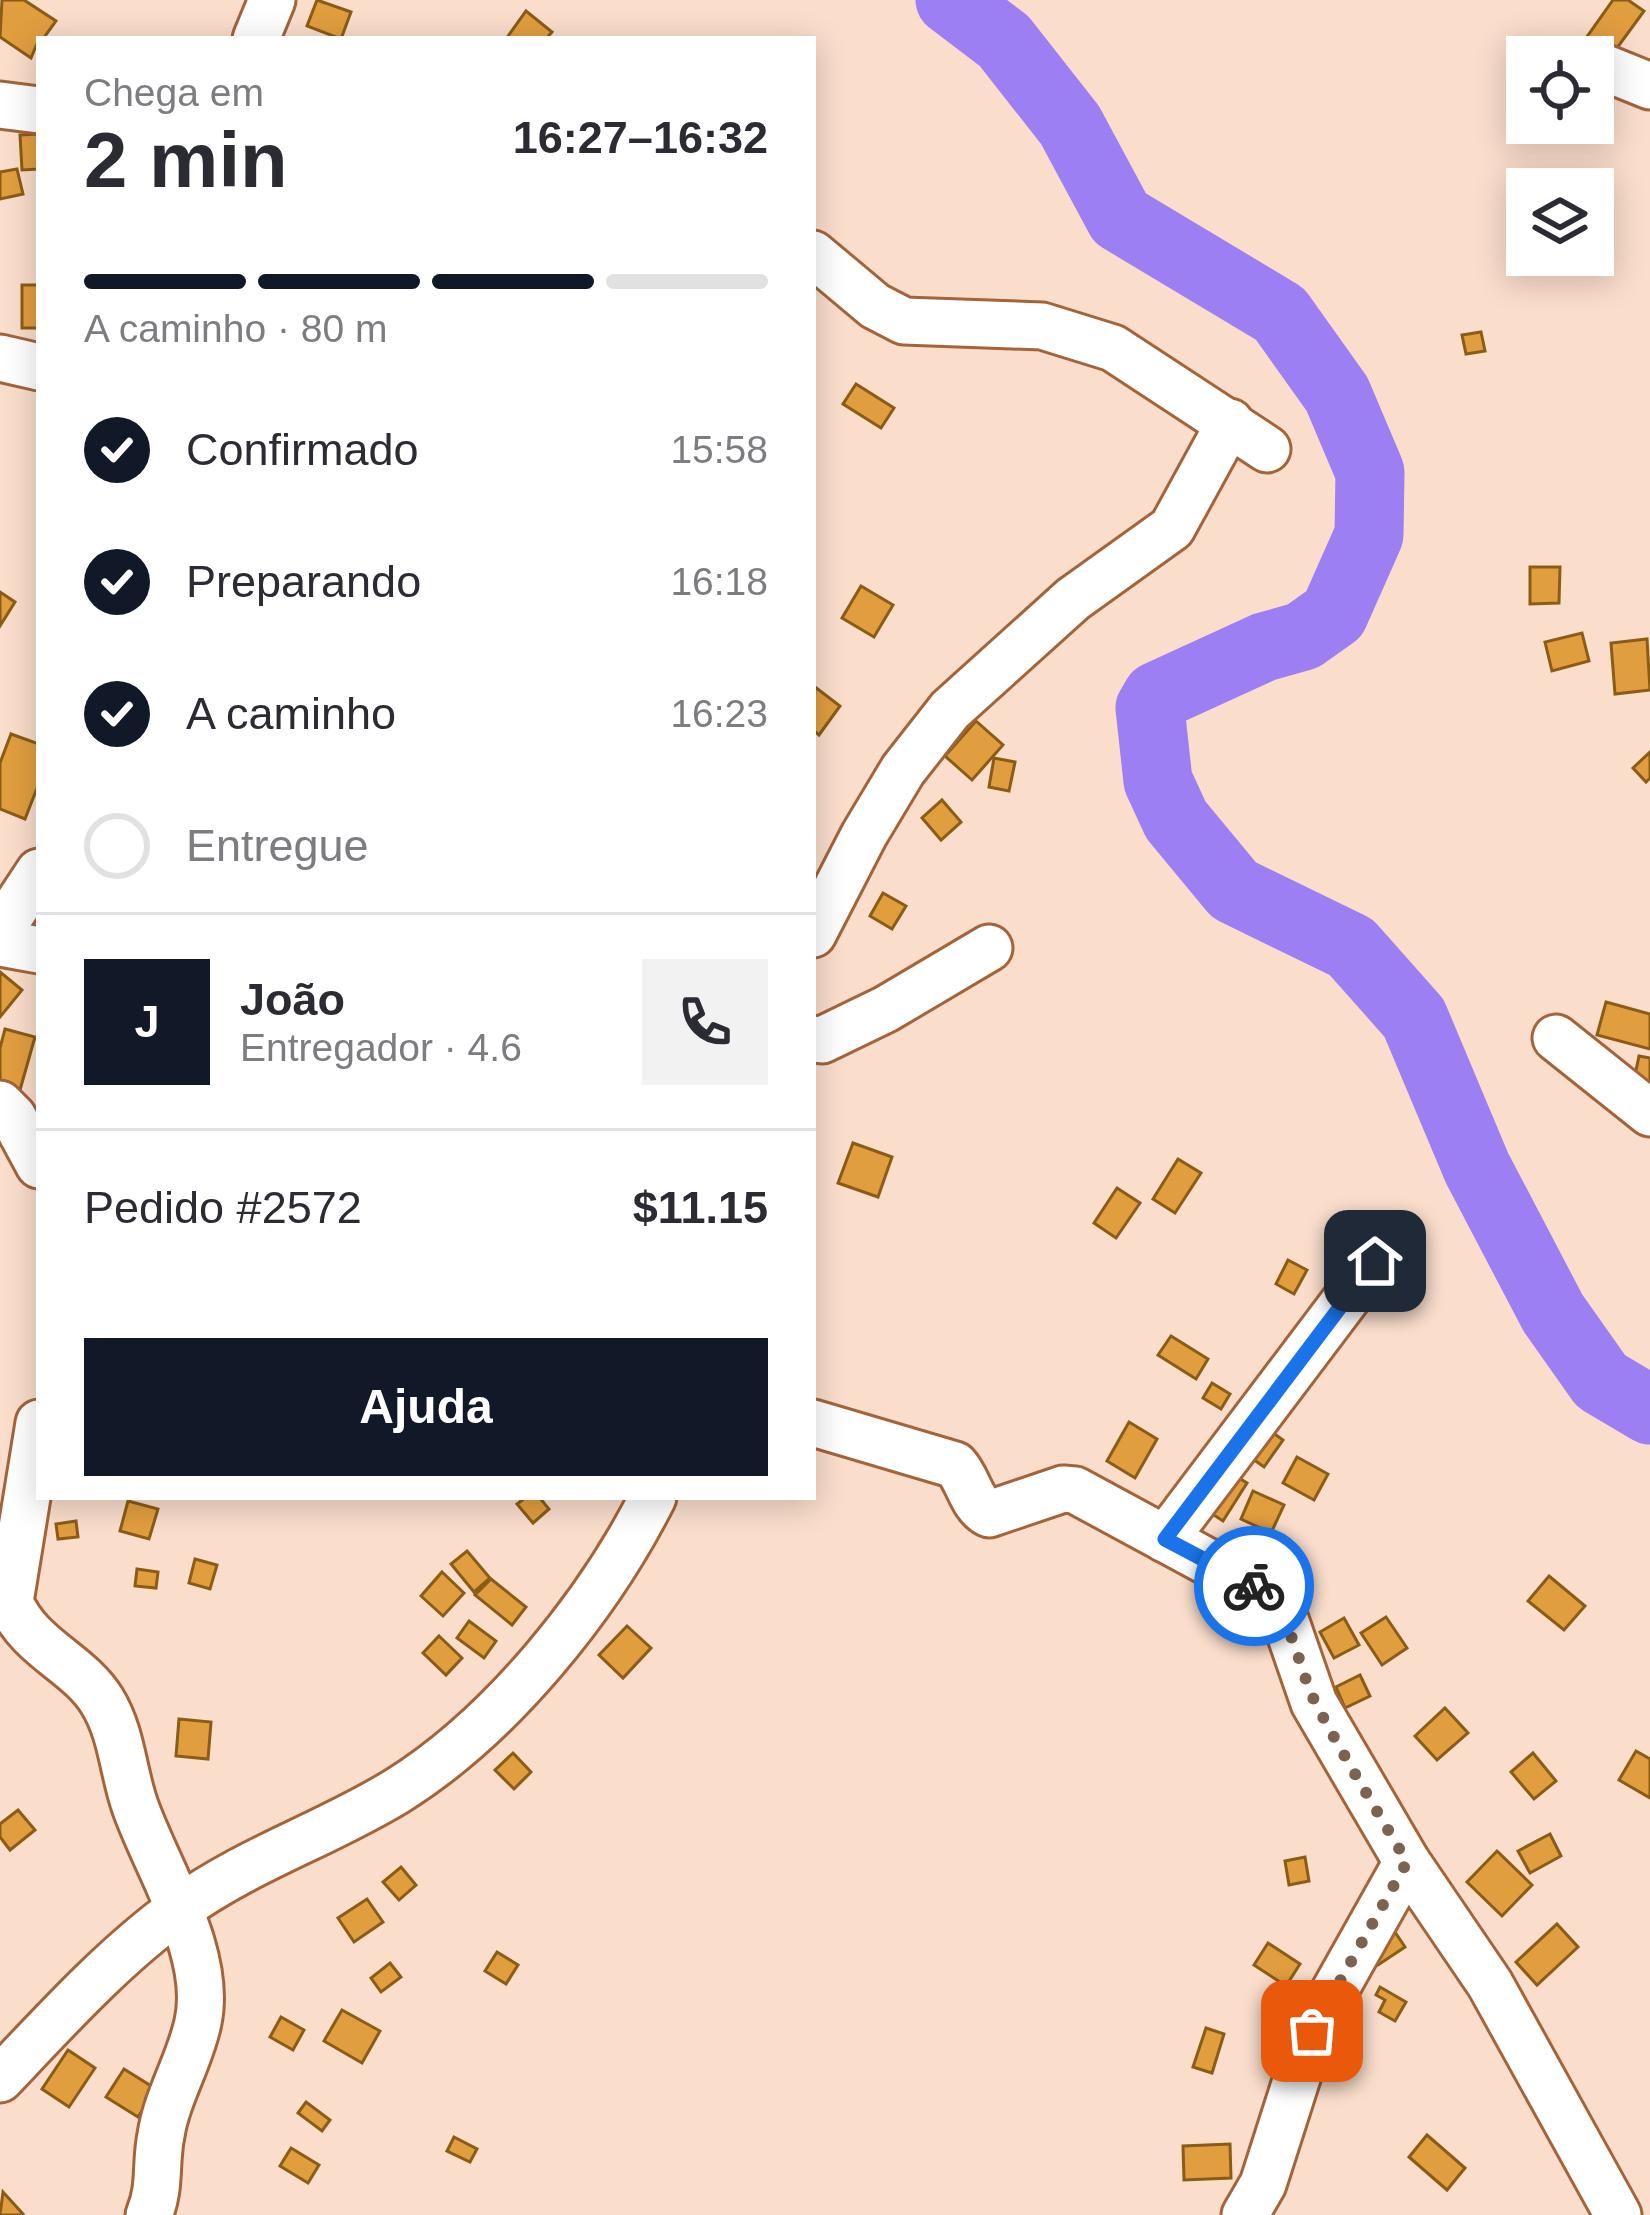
<!DOCTYPE html>
<html lang="pt">
<meta charset="utf-8">
<style>
:root{--surface:#fff;--page:#f2f2f3;--text:#2b2b33;--muted:#7c7c81;--line:#e1e1e2;--accent:#111827}
body{margin:0;font-family:Helvetica,sans-serif;background:var(--page);color:var(--text);height:100vh;display:flex;flex-direction:column;font-size:45px;white-space:nowrap}
*{box-sizing:border-box;margin:0}
p{font-size:39px;color:var(--muted)}
.icon{flex:none;width:66px;height:66px;fill:none;stroke:currentColor;stroke-width:2;stroke-linecap:round;stroke-linejoin:round}
.map{position:relative;flex:1;overflow:hidden}
.side{position:absolute;left:36px;top:36px;width:780px;height:1464px;display:flex;flex-direction:column;background:var(--surface);border-radius:0px;box-shadow:0 6px 30px #0003}
.side>*{flex:none}
.tools{position:absolute;left:1506px;top:36px;display:grid;gap:24px}
.tools a{display:grid;place-items:center;width:108px;height:108px;border-radius:0px;background:var(--surface);box-shadow:0 6px 30px #0003;font-size:60px}
.pin{position:absolute;display:grid;place-items:center;width:102px;height:102px;color:#fff;margin:-51px;border-radius:24px;box-shadow:0 6px 18px #0006}
.courier{position:absolute;display:grid;place-items:center;width:120px;height:120px;margin:-60px;border:9px solid #1a73e8;border-radius:50%;background:#fff;color:#222;box-shadow:0 3px 15px #0007}
.overview em{font-style:normal;font-weight:700}
.overview div{display:flex;flex-direction:column-reverse}
.overview{display:flex;align-items:center;justify-content:space-between;height:204px;padding:0 48px}
h1{font-size:78px;font-weight:700;line-height:90px}
.bar{display:grid;grid-template-columns:repeat(4,1fr);gap:18px 12px;align-content:center;height:144px;padding:0 48px}
.bar i{height:15px;border-radius:9px;background:var(--line)}
.bar .selected{background:var(--accent)}
.bar p{grid-column:span 4}
.line{display:flex;align-items:center;gap:30px;padding:0 48px;border-top:3px solid var(--line)}
.line div{flex:1}
.round{display:grid;place-items:center;flex:none;width:126px;height:126px;border-radius:0px;background:var(--page)}
ol{padding:0 48px;list-style:none}
li{display:flex;align-items:center;gap:36px;height:132px}
li p{margin-inline-start:auto}
li .icon{padding:12px;border-radius:50%;background:var(--accent);color:#fff;stroke-width:4}
li:last-child{color:var(--muted)}
li i{width:66px;height:66px;border:6px solid var(--line);border-radius:50%}
.primary-button{display:flex;gap:24px;margin-top:auto;padding:24px 48px}
.primary-button a{flex:1;height:138px;border-radius:0px;background:var(--accent);color:#fff;font-size:48px;font-weight:700;line-height:138px;text-align:center}
.map>svg:first-child{display:block}
.lines{fill:none;stroke-linecap:round;stroke-linejoin:round}
.river{stroke:#9b7ff3;stroke-width:69}
.building{fill:#e19e3f;stroke:#8a5c16;stroke-width:3}
.minor-casing{stroke:#a4643a;stroke-width:51}
.minor{stroke:#fff;stroke-width:45}
.done{stroke:#7d6250;stroke-width:12;stroke-dasharray:0 21.6}
.route{stroke:#1a73e8;stroke-width:15}
</style>
<div class="map">
<svg width="1650" height="2215" viewBox="0 0 1650 2215">
<rect width="100%" height="100%" fill="#faddcb"/>
<g class="lines">
<!-- river -->
<path class="river" d="M950,0L1004,41L1070,125L1120,218L1280,314L1337,394L1370,472L1369,535L1334,614L1303,636L1264,647L1157,696L1150,708L1158,781L1176,820L1234,890L1351,947L1414,1018L1477,1168L1553,1313L1601,1381L1650,1410"/>
</g>
<!-- building -->
<g class="building">
<path d="M2,0H24L56,21L43,39H39L31,58L0,37Z"/>
<path d="M317,0L351,12L341,39L307,26Z"/>
<path d="M1613,0H1628L1644,11L1609,59L1584,41Z"/>
<path d="M526,11L552,32L546,39H506Z"/>
<path d="M39,134V169L22,170L20,135Z"/>
<path d="M17,169L23,194L0,199V172Z"/>
<rect x="22" y="285" width="17" height="43"/>
<path d="M1481,332L1485,351L1466,354L1462,335Z"/>
<path d="M856,384L894,408L881,428L843,404Z"/>
<path d="M1530,567H1560L1559,603L1530,604Z"/>
<path d="M861,586L893,605L874,637L842,618Z"/>
<path d="M0,592L15,602L0,626Z"/>
<path d="M1582,633L1589,661L1552,671L1545,642Z"/>
<path d="M1647,639L1650,690L1615,694L1611,643Z"/>
<path d="M815,687L840,706L819,735L813,730Z"/>
<path d="M976,721L1003,745L972,780L945,756Z"/>
<path d="M11,734L39,744V783L25,819L0,809V763Z"/>
<path d="M1650,752V778L1646,782L1633,768Z"/>
<path d="M994,758L1015,762L1009,791L989,787Z"/>
<path d="M942,800L961,822L941,840L922,818Z"/>
<path d="M883,893L906,906L892,929L870,916Z"/>
<path d="M0,972L22,990L0,1017Z"/>
<path d="M1606,1002L1650,1014V1049L1597,1035Z"/>
<path d="M5,1029L35,1037L18,1097L0,1091V1048Z"/>
<path d="M1639,1056L1650,1058V1099L1631,1094Z"/>
<path d="M853,1143L892,1157L878,1197L838,1183Z"/>
<path d="M1178,1159L1201,1173L1175,1213L1153,1199Z"/>
<path d="M1117,1188L1140,1203L1116,1238L1094,1223Z"/>
<path d="M1288,1260L1307,1270L1294,1294L1276,1284Z"/>
<path d="M1171,1336L1208,1359L1196,1379L1158,1355Z"/>
<path d="M1212,1383L1230,1394L1221,1409L1203,1398Z"/>
<path d="M1129,1422L1157,1439L1135,1478L1107,1461Z"/>
<path d="M1262,1425L1283,1440L1264,1467L1243,1452Z"/>
<path d="M1297,1457L1328,1474L1314,1500L1283,1483Z"/>
<path d="M1223,1468L1247,1483L1223,1521L1200,1506Z"/>
<path d="M1253,1491L1284,1505L1271,1533L1241,1519Z"/>
<path d="M526,1497H539L549,1509L533,1523L517,1504Z"/>
<path d="M128,1501L158,1509L149,1539L120,1531Z"/>
<path d="M76,1521L78,1537L58,1539L56,1524Z"/>
<path d="M467,1551L490,1578L474,1592L451,1564Z"/>
<path d="M195,1559L217,1565L210,1589L189,1583Z"/>
<path d="M137,1569L158,1572L156,1588L135,1586Z"/>
<path d="M442,1572L464,1593L443,1616L421,1596Z"/>
<path d="M1549,1576L1585,1606L1564,1630L1528,1601Z"/>
<path d="M491,1579L526,1607L512,1625L475,1595Z"/>
<path d="M1386,1617L1407,1648L1382,1665L1361,1633Z"/>
<path d="M1344,1618L1359,1645L1334,1658L1320,1632Z"/>
<path d="M469,1621L496,1641L484,1658L457,1638Z"/>
<path d="M627,1626L651,1648L623,1678L599,1655Z"/>
<path d="M439,1636L462,1658L446,1675L423,1653Z"/>
<path d="M1360,1675L1370,1696L1345,1708L1336,1687Z"/>
<path d="M1445,1708L1468,1733L1437,1760L1415,1736Z"/>
<path d="M179,1719L211,1722L208,1759L176,1756Z"/>
<path d="M1636,1751L1650,1759V1798L1619,1780Z"/>
<path d="M513,1753L531,1772L514,1789L495,1770Z"/>
<path d="M1533,1753L1556,1781L1534,1799L1511,1772Z"/>
<path d="M18,1810L35,1830L10,1850L0,1837V1824Z"/>
<path d="M1550,1834L1561,1856L1530,1873L1518,1851Z"/>
<path d="M1497,1851L1532,1885L1502,1916L1467,1882Z"/>
<path d="M1305,1857L1309,1881L1289,1885L1285,1861Z"/>
<path d="M401,1867L416,1885L399,1900L383,1882Z"/>
<path d="M367,1899L383,1922L354,1942L338,1918Z"/>
<path d="M1389,1923L1405,1947L1378,1965L1363,1941Z"/>
<path d="M1557,1924L1578,1947L1537,1985L1516,1962Z"/>
<path d="M1268,1943L1300,1964L1286,1986L1254,1965Z"/>
<path d="M497,1952L518,1965L506,1984L485,1971Z"/>
<path d="M390,1963L401,1977L381,1992L371,1978Z"/>
<path d="M1380,1987L1406,2002L1395,2021L1379,2012L1385,2000L1376,1995Z"/>
<path d="M342,2010L380,2031L362,2063L324,2041Z"/>
<path d="M281,2017L304,2030L293,2050L270,2037Z"/>
<path d="M1206,2028L1224,2034L1212,2073L1193,2067Z"/>
<path d="M68,2050L95,2068L69,2107L42,2089Z"/>
<path d="M124,2069L156,2089L138,2117L106,2097Z"/>
<path d="M306,2102L330,2120L322,2131L298,2113Z"/>
<path d="M1427,2135L1465,2168L1447,2190L1409,2157Z"/>
<path d="M454,2137L477,2149L470,2162L447,2151Z"/>
<path d="M1230,2144L1231,2178L1184,2180L1183,2146Z"/>
<path d="M291,2148L319,2165L308,2183L280,2166Z"/>
<path d="M3,2192L23,2214L22,2215H0Z"/>
</g>
<g class="lines">
<!-- minor casing -->
<g class="minor-casing">
<g id="minor">
<path d="M256,39L272,0"/>
<path d="M1593,63L1650,86"/>
<path d="M0,105L39,110"/>
<path d="M813,254L875,306L904,321L1042,326L1113,348L1267,449"/>
<path d="M0,358L39,367"/>
<path d="M0,931L39,872"/>
<path d="M813,934L864,835L903,770L950,710L1073,599L1172,528L1230,422"/>
<path d="M0,943L39,950"/>
<path d="M1556,1038L1650,1113"/>
<path d="M813,1039L822,1040L886,1009L989,948"/>
<path d="M0,1104L13,1117L39,1165"/>
<path d="M39,1423L10,1602C29,1648 79,1663 102,1701C122,1733 123,1772 135,1806C157,1869 213,1953 198,2022C190,2061 167,2096 161,2135C155,2164 161,2187 149,2215"/>
<path d="M813,1423L955,1465C969,1480 971,1505 989,1514L1063,1489L1075,1490L1258,1589L1275,1603L1286,1622L1314,1703L1407,1862L1490,1984L1618,2215"/>
<path d="M1165,1539L1375,1261"/>
<path d="M0,2079C56,2020 113,1957 179,1909C246,1860 327,1834 397,1791C501,1726 598,1606 653,1497"/>
<path d="M1245,2215L1263,2184L1312,2031L1407,1862"/>
</g>
</g>
<!-- minor -->
<use href="#minor" class="minor"/>
</g>
<g class="lines">
<!-- done -->
<path class="done" d="M1254,1586C1296,1615 1296,1667 1318,1708C1346,1760 1377,1811 1407,1862L1312,2031"/>
<!-- route -->
<path class="route" d="M1254,1586L1165,1539L1375,1261"/>
</g>
</svg>
<div class="tools">
<a><svg class="icon" aria-label="locate" viewBox="0 0 24 24"><circle cx="12" cy="12" r="6"/><path d="M12 2v4M12 18v4M2 12h4M18 12h4"/></svg></a>
<a><svg class="icon" aria-label="layers" viewBox="0 0 24 24"><path d="M12 4l9 5-9 5-9-5zM3 14l9 5 9-5"/></svg></a>
</div>
<div class="pin" style="left:1312px;top:2031px;background:#ea580c"><svg class="icon" aria-label="bag" viewBox="0 0 24 24"><path d="M5 8h14l-1 12H6zM9 8a3 3 0 0 1 6 0"/></svg></div>
<div class="pin" style="left:1375px;top:1261px;background:#1f2937"><svg class="icon" aria-label="home" viewBox="0 0 24 24"><path d="M3 11l9-7 9 7M6 9v11h12V9"/></svg></div>
<div class="courier" style="left:1254px;top:1586px"><svg class="icon" aria-label="bike" viewBox="0 0 24 24"><circle cx="6" cy="16" r="4"/><circle cx="18" cy="16" r="4"/><path d="M6 16l4-8h5l3 8M10 8l3 8H6M13 5h3"/></svg></div>
<section class="side">
<div class="overview"><div><h1>2 min</h1><p>Chega em</p></div><em>16:27–16:32</em></div>
<div class="bar"><i class="selected"></i><i class="selected"></i><i class="selected"></i><i></i><p>A caminho · 80 m</p></div>
<ol>
<li><svg class="icon" aria-label="check" viewBox="0 0 24 24"><path d="M5 12l5 5 9-10"/></svg>Confirmado<p>15:58</p></li>
<li><svg class="icon" aria-label="check" viewBox="0 0 24 24"><path d="M5 12l5 5 9-10"/></svg>Preparando<p>16:18</p></li>
<li><svg class="icon" aria-label="check" viewBox="0 0 24 24"><path d="M5 12l5 5 9-10"/></svg>A caminho<p>16:23</p></li>
<li><i></i>Entregue</li>
</ol>
<div class="line" style="height:216px"><b class="round" style="background:var(--accent);color:#fff">J</b><div><b>João</b><p>Entregador · 4.6</p></div><a class="round"><svg class="icon" aria-label="phone" viewBox="0 0 24 24"><path d="M5 4h4l2 5-3 2q2 4 5 5l2-3 5 2v4C11 20 4 13 5 4z"/></svg></a></div>
<div class="line" style="height:156px"><div>Pedido #2572</div><b>$11.15</b></div>
<div class="primary-button"><a>Ajuda</a></div>
</section>
</div>
